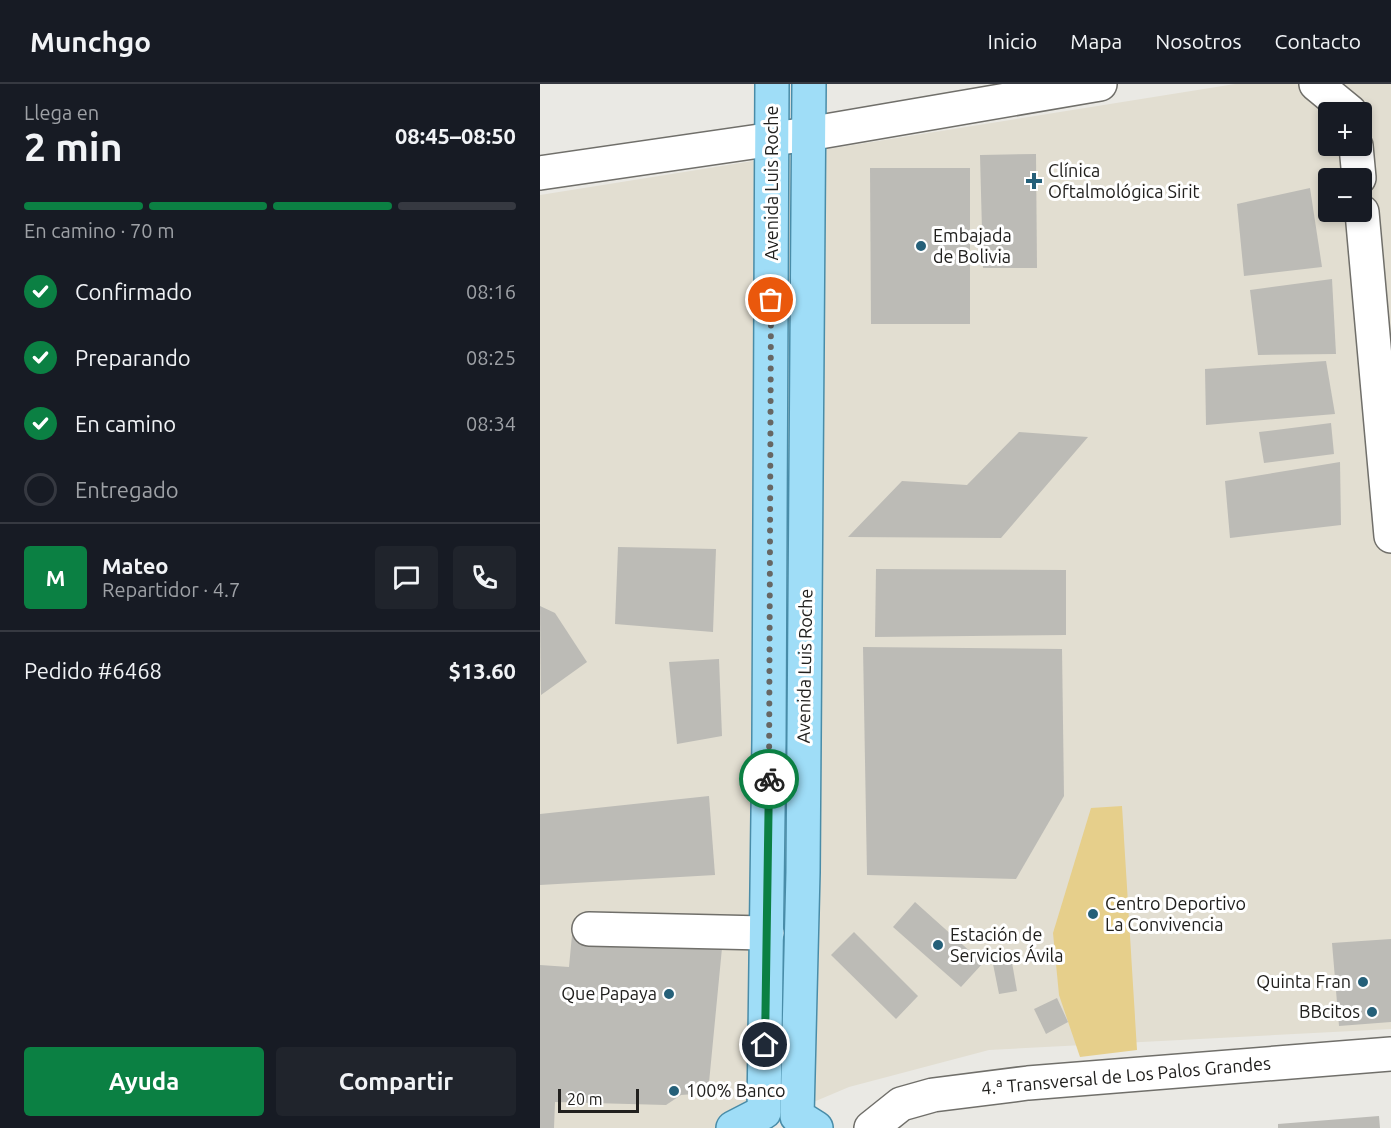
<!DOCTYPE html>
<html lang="es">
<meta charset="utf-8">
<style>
:root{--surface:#171b24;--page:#20242c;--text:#f1f3f6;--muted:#9ea1a6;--line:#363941;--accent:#0b8043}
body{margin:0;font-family:Ubuntu,sans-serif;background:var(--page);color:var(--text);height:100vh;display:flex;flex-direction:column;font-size:22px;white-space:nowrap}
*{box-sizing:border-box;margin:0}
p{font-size:20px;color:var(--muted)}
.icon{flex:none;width:33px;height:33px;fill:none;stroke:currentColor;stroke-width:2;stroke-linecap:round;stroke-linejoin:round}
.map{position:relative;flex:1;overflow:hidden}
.sheet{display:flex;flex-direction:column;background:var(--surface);width:540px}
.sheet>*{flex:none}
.controls{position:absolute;left:778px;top:18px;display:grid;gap:12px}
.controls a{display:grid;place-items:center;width:54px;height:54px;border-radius:6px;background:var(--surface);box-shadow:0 3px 9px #0003;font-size:30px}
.scale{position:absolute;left:18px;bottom:15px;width:81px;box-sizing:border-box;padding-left:6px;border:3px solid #21201e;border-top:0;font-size:16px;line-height:21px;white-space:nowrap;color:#21201e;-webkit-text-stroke:4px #fff;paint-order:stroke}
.pin{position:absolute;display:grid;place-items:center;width:51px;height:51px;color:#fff;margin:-26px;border:3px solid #fff;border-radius:50%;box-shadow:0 2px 6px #0007}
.courier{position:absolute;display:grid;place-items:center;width:60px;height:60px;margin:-30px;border:4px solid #0b8043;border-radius:50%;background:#fff;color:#222;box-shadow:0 2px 8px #0007}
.headline em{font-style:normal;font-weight:700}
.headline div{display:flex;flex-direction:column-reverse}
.headline{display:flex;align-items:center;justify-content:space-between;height:102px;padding:0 24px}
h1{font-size:39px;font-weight:700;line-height:45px}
.bar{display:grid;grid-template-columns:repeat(4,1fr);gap:9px 6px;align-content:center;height:72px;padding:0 24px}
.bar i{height:8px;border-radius:4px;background:var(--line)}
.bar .active{background:var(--accent)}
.bar p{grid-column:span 4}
.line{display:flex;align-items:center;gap:15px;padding:0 24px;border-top:2px solid var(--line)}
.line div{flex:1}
.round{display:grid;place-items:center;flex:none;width:63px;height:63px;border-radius:6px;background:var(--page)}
ol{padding:0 24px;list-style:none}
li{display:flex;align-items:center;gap:18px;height:66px}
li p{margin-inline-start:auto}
li .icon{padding:6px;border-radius:50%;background:var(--accent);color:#fff;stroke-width:4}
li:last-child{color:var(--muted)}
li i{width:33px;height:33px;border:3px solid var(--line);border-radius:50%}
.primary-button{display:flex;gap:12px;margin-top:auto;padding:12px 24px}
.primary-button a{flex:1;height:69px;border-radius:6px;background:var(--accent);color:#fff;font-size:24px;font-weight:700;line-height:69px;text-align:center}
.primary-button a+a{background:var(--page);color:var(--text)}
header{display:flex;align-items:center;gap:36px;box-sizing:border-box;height:84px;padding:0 30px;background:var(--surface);border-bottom:2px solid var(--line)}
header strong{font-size:28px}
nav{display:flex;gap:33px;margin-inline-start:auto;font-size:21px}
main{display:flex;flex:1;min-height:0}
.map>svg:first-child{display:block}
.built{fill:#e2ded1;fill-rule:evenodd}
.green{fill:#e6cf8b}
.building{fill:#bcbbb6}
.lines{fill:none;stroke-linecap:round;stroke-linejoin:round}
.minor-casing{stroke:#706f6a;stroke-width:36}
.major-casing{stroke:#498ca8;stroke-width:36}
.minor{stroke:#fff;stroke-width:33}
.major{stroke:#9fddf7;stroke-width:33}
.done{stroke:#676663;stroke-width:6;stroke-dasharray:0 10.8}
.route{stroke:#0b8043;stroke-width:8}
.poi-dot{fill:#256079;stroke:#fff;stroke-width:2}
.labels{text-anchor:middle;stroke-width:6;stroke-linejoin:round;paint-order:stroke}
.poi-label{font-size:18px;fill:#21201e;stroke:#fff;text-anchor:start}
.street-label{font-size:18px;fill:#21201e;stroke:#fff}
</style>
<header>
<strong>Munchgo</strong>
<nav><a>Inicio</a><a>Mapa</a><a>Nosotros</a><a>Contacto</a></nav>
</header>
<main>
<section class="sheet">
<div class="headline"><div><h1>2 min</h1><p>Llega en</p></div><em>08:45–08:50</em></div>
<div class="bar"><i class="active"></i><i class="active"></i><i class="active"></i><i></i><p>En camino · 70 m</p></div>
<ol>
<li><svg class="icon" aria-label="check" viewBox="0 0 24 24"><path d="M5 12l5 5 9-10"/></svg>Confirmado<p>08:16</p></li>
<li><svg class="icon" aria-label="check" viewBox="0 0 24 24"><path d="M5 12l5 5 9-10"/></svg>Preparando<p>08:25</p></li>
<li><svg class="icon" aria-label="check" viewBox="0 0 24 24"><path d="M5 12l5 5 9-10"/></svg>En camino<p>08:34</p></li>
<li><i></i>Entregado</li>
</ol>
<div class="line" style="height:108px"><b class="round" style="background:var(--accent);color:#fff">M</b><div><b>Mateo</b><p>Repartidor · 4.7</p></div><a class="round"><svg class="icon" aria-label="chat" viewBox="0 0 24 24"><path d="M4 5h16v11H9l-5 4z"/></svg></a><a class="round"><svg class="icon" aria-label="phone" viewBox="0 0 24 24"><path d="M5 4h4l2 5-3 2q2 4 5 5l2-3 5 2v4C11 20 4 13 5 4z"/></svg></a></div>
<div class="line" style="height:78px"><div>Pedido #6468</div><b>$13.60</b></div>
<div class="primary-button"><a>Ayuda</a><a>Compartir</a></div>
</section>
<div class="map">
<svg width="851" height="1044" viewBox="0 0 851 1044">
<rect width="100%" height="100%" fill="#eae9e4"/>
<!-- built -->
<path class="built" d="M695,0H851V945L449,966L309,1003L212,1044H0V111ZM789,28H822V62H789ZM789,94H822V128H789Z"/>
<!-- green -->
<path class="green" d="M582,722L597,966L540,973L519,911L513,849L551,724Z"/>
<!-- building -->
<g class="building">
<path d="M496,70L497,184H443L440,71Z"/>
<path d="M330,84H430V240H331Z"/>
<path d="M770,104L782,183L704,192L697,120Z"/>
<path d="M792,195L796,270L718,271L710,206Z"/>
<path d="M786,277L795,330L666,341L665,285Z"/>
<path d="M791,339L794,370L724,379L719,348Z"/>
<path d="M479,348L548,353L461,454L308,453L362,397L427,401Z"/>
<path d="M800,378L801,441L690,454L685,397Z"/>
<path d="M78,463L176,465L173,548L75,540Z"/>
<path d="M336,485L526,486V551L335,553Z"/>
<path d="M0,522L15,529L47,578L1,611Z"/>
<path d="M323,563L522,565L524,712L476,795L327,791Z"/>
<path d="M179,575L182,652L137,660L129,578Z"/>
<path d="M169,712L175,791L0,801V730Z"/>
<path d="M375,818L443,879L421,903L353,843Z"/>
<path d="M314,848L378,912L356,935L291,871Z"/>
<path d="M32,851L182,864L168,1009L141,1011L126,1021L15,1018L14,1044H0V881L29,883Z"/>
<path d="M851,855V938L799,942L792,859Z"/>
<path d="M471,873L477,907L459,910L452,875Z"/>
<path d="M517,914L528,938L506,950L494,925Z"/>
<path d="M839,1032L840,1044H738V1040Z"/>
</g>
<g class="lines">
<!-- minor casing -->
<g class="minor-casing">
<g id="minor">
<path d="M776,0L810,28"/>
<path d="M816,62L819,94"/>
<path d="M0,89L268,50L560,0"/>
<path d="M822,128L851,452"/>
<path d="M49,845L227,849"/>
<path d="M331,1044L361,1020L393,1011L488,999L851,970"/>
</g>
</g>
<!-- major casing -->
<g class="major-casing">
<g id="major">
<path d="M269,0L263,788L257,1032L276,1044"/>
<path d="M193,1044L224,1028L229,656L232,0"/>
</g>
</g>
<!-- minor -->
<use href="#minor" class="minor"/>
<!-- major -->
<use href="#major" class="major"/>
</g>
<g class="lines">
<!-- done -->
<path class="done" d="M229,695L231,216"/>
<!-- route -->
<path class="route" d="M225,961L229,695"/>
</g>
<!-- markers -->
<g class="poi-dot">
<path d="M491 88h6v6h6v6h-6v6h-6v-6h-6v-6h6z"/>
<circle cx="381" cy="162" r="6"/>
<circle cx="553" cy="830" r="6"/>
<circle cx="398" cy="861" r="6"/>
<circle cx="823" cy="898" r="6"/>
<circle cx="129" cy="910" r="6"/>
<circle cx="832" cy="928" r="6"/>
<circle cx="134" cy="1007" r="6"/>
</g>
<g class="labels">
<!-- poi labels -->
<g class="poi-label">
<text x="508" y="93">Clínica<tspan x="508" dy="21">Oftalmológica Sirit</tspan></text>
<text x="393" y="158">Embajada<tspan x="393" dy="21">de Bolivia</tspan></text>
<text x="565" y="826">Centro Deportivo<tspan x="565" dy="21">La Convivencia</tspan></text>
<text x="410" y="857">Estación de<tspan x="410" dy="21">Servicios Ávila</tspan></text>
<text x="811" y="904" text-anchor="end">Quinta Fran</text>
<text x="117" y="916" text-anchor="end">Que Papaya</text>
<text x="820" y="934" text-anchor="end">BBcitos</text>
<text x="146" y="1013">100% Banco</text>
</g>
<!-- street labels -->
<g class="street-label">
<text transform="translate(232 99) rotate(-90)" y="6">Avenida Luis Roche</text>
<text transform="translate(265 582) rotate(-89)" y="6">Avenida Luis Roche</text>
<text transform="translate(586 992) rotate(-5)" y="6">4.ª Transversal de Los Palos Grandes</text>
</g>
</g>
</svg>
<div class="controls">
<a>+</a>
<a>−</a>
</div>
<div class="scale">20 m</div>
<div class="pin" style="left:231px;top:216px;background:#ea580c"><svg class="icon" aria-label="bag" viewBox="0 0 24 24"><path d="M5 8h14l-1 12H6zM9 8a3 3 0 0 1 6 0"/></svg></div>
<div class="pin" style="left:225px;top:961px;background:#1f2937"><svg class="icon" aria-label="home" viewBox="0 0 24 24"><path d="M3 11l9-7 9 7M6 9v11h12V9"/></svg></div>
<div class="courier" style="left:229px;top:695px"><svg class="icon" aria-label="bike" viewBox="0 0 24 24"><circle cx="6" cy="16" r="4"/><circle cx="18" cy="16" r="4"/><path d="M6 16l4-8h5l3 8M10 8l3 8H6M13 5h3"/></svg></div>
</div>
</main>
